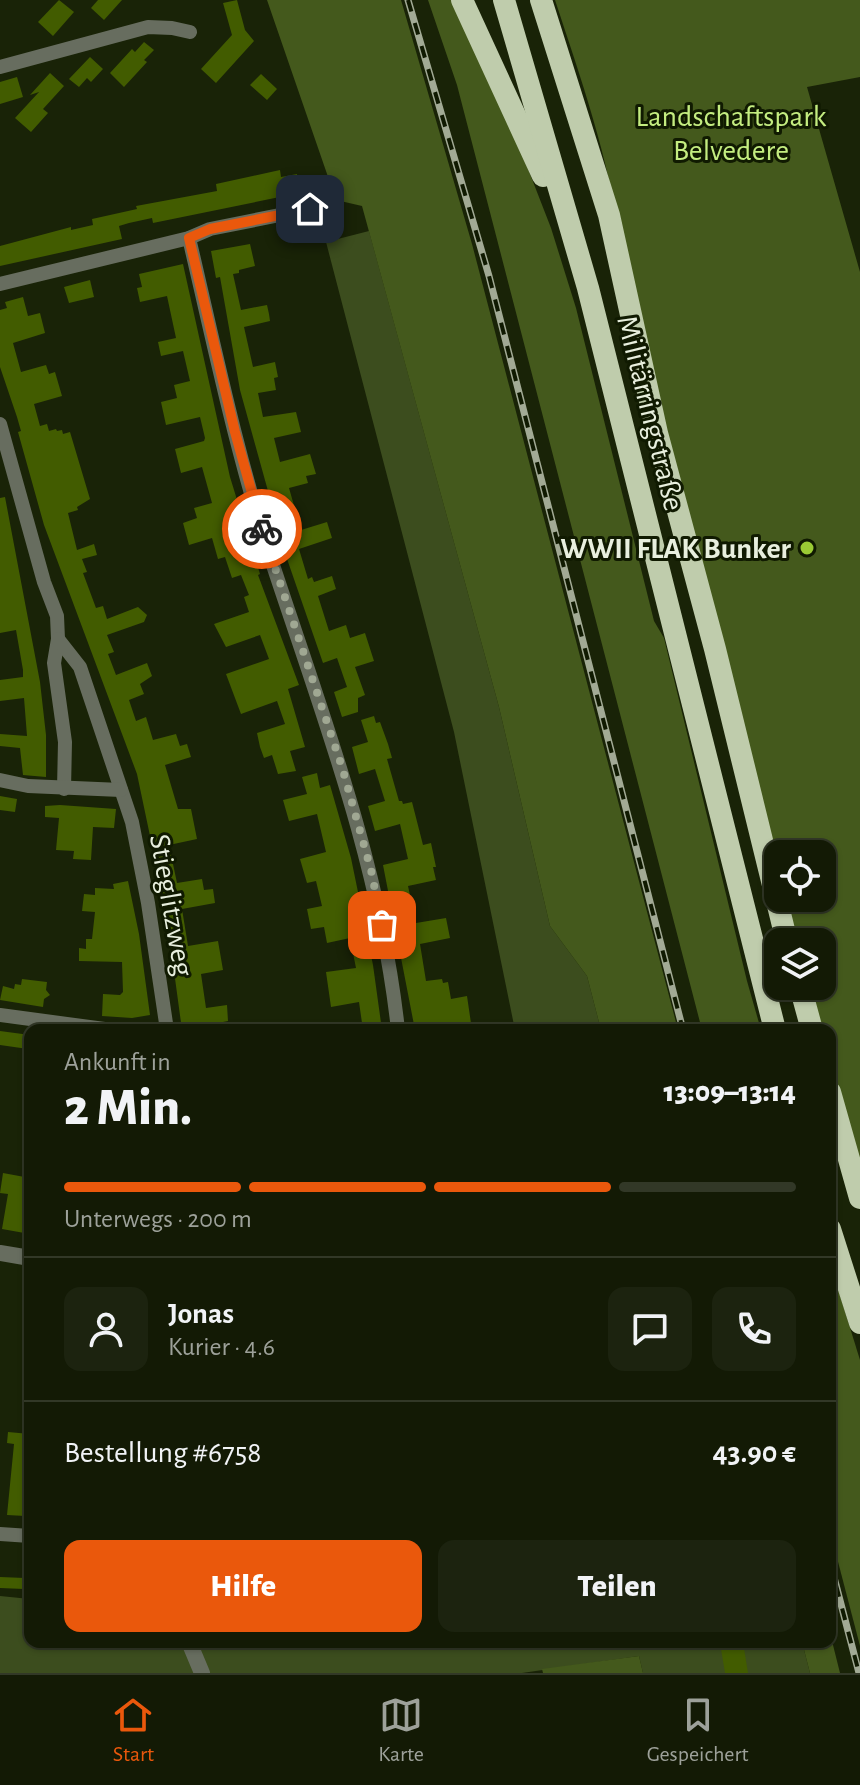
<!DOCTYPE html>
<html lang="de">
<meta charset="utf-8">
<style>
:root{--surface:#131a05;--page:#1c230f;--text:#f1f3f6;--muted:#9da19a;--line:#323827;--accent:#ea580c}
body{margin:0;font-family:"Alegreya Sans",sans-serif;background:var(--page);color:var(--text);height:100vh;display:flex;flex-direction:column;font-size:30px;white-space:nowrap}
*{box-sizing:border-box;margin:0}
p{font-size:26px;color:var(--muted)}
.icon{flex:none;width:44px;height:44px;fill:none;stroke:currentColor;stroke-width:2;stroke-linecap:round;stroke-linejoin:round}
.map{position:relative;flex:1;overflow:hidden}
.panel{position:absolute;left:24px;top:1024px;width:812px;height:624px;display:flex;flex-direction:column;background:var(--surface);border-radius:16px;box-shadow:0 2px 6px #0004,0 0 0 2px var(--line)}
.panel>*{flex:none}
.tools{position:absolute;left:764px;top:840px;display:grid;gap:16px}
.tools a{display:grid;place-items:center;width:72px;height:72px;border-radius:16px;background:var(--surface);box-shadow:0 2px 6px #0004,0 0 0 2px var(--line);font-size:40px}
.pin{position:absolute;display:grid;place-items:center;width:68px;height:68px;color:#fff;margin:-34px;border-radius:16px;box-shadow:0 4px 12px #0006}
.courier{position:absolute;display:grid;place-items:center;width:80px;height:80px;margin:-40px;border:6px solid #ea580c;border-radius:50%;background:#fff;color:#222;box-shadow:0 2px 10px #0007}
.headline em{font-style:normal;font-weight:800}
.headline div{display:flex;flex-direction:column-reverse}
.headline{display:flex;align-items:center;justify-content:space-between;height:136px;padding:0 40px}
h1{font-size:52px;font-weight:800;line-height:60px}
.bar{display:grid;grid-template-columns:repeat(4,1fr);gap:12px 8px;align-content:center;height:96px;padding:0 40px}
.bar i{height:10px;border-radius:6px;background:var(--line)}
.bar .current{background:var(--accent)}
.bar p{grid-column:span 4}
.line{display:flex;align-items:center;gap:20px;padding:0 40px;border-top:2px solid var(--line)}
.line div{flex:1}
.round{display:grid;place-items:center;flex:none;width:84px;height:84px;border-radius:16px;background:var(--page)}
.action{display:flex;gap:16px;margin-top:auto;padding:16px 40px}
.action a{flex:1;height:92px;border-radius:16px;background:var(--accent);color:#fff;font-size:32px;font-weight:800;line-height:92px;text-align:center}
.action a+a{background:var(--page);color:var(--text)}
.tab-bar{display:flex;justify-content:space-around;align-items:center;height:112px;border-top:2px solid var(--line);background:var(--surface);font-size:22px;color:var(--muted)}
.tab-bar a{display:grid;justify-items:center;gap:4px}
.tab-bar .current{color:var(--accent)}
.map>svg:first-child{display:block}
.green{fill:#3c4d1e}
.forest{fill:#44591c}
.building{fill:#425c00}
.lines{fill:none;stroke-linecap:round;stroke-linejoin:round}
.minor{stroke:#676d5f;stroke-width:14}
.tertiary{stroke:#676d5f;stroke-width:16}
.trunk{stroke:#bfccac;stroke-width:22}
.rail-casing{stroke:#a2aa95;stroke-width:7}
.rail{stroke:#101a01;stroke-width:4;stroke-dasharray:12;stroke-linecap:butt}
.done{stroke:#a0a893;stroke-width:8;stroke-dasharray:0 14.4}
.route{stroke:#ea580c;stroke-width:10}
.poi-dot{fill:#9acb34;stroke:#101a01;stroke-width:3}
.labels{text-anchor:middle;stroke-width:6;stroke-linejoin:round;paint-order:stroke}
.park-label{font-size:30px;fill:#c4ed80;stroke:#101a01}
.street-label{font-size:30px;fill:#e8efde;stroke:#101a01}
.poi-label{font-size:30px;font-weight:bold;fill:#e8efde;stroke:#101a01;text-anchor:end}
</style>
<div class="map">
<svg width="860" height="1673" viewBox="0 0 860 1673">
<rect width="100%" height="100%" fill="#192307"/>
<!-- green -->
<g class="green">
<path d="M369,231L499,707L550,926L587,976L601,1030H515L454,732L326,242Z"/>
<path d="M0,1596L30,1599V1642H802L810,1673H643L639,1656L522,1673H0Z"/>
</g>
<!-- forest -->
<g class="forest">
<path d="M267,0H401L472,244L678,1030H601L587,976L550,926L499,707L362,206L336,200Z"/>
<path d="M428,0H451L509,120L551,228L576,308L654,621L664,638L747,981L761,1030H702L457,85Z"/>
<path d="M555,0H860V77L807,87L860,272V1179L830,1081V1030H816L805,986H822V942H793L782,898H822V854H778V882L620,241C609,158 581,79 555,0Z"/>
<path d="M830,1263L860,1360V1646L830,1531Z"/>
<path d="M830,1633L840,1673H810L802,1642H830Z"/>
<path d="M639,1656L643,1673H543L542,1669Z"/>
</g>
<!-- building -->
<g class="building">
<path d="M59,0L74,12L53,36L38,22Z"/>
<path d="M98,0H122L104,20L91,8Z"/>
<path d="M237,0L245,30L254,41L216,83L201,69L232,35L223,3Z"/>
<path d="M144,42L154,50L144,60L147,62L124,87L110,73L132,49L135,52Z"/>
<path d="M90,57L103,69L91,82L87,78L79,87L69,79Z"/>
<path d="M50,73L64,86L43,109L48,113L31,132L15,118L39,92L30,95Z"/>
<path d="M261,74L277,89L267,100L250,85Z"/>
<path d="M17,77L23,97L0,104V82Z"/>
<path d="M280,170L281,177L297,174V178L311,176L314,190L153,223L152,218L129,223L119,226L122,239L0,266V246L71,227V230L93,225L92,219L137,209L136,206L217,191L216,184Z"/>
<path d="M250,244L255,266L239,270V273L233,274L241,310L267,305L269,314L270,321L244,327L253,367L275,362L278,377L274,378L276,390L258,393L263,417L296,412L301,432L274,438L280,462L310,454L316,474L306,476L308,483L289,488L301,530L327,522L332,538L299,549L308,579L312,577L314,582L332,576L336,589L318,596L329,631L346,625L350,638L365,633L374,661L355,667L365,695L358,698V712L342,717L334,692L347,687L337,658L323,663L286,556L240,390L220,277L216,278L211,251Z"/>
<path d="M183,264L230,477L260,574L258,575L299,685L288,689L305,747L290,751L296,771L278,774L272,755L264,758L260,747L257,733L285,724L277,701L241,714L226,674L269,659L260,635L226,647L214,624L249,612L244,597L249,595L241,575L232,578L225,557L218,559L212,538L189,545L183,523L197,518L194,508L212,503L202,467L181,473L175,449L204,441L205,438L200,417L166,425L161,402L177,398L174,385L190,381L183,351L161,356L158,342L176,338L167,296L140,302L137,288L142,287L139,274Z"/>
<path d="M90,280L94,297L69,303L64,287Z"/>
<path d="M23,297L28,316L40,313L45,333L13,343L21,372L46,365L49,374L55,372L62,396L34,404L40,426L47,424L49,431L56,429L57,431L62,430L63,434L70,432L90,499L77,507L78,510L68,513L77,550L94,544L97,555L82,559L87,572L83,573L96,608L103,606L107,619L138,607L147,615L144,622L107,635L114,652L108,654L116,675L147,663L152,676L140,684L144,694L129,700L136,721L146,717L153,740L176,734L180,746L187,744L191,757L165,765L178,809H191L197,839L169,845L177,883L202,879L204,890L213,889L215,903L182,909L188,946L218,941L223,970L201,974L206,1008L227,1005L228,1021L223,1022L224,1030H182L166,912L137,774L44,525L18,432L21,431L17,417L0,367V310L7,308L5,302Z"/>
<path d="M5,497L40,682L46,735V777L23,775L20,748L0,746V734L27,736L24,698L0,701V680L23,677V670L16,630L0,633V498Z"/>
<path d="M374,716L376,723L380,722L388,744L392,758L387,759L399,801H402L403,804L412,802L423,845L431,843L436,867H433L436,880L408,886L416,923L446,918L450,938L420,944L426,981L442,979L443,983L448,982L451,999L467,996L472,1030H415L383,865L408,859L400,824L375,831L368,806L385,801L375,769L359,774L352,747L368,742L361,720Z"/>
<path d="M317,773L320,788L330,785L351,858L373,965L382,1030H363L359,1002L331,1007L326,972L356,968L350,938L327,943L324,927L311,929L307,909L322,906L316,881L307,883L300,859L326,852L317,814L289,821L283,800L307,794L302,777Z"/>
<path d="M0,796L17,799L15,812L0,810Z"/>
<path d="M60,805L116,809L114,828L93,827L91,860L73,859L74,851L56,850L59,818L45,817V806Z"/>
<path d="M128,881L139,934L150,1015L132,1018L102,1016L103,994L120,995L123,992L122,962L79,961V948L86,949V939H92L95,912L82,911L84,894L95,895V888L114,889L113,884Z"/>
<path d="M22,979L47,982L46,990L50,995L44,999L43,1007L0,1000L3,986L14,989L15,984L21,985Z"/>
<path d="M0,1031L30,1035L28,1049L0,1045Z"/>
<path d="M3,1173L30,1178V1234L2,1229L8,1194L0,1193Z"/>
<path d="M8,1432L30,1434V1492H28L25,1516L7,1515L14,1444L7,1443Z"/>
<path d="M0,1577L25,1578L24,1589L0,1588Z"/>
<path d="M743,1642L748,1673H725L720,1643Z"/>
</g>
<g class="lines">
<!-- minor -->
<g class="minor">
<path d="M0,67L148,27L172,28L190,32"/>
<path d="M189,238C214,344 236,452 270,556C322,714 380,863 398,1030"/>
<path d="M0,284L189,238L210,229L310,209"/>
<path d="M0,424L44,582L57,616L58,639L54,663L65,742L64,789"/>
<path d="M58,639L80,667L132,822L148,903L167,1030"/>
<path d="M0,780L28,786L121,790"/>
<path d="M0,1015L112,1030"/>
<path d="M0,1534L30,1536"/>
</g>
<!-- tertiary -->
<g class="tertiary">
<path d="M0,1253L30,1258"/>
<path d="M189,1642L202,1673"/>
</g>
<!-- trunk -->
<g class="trunk">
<path d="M462,0L543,176"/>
<path d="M504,0L588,288L775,1030"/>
<path d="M541,0L609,215L657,433L715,649L787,942"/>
<path d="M800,986L812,1030"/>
<path d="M830,1092L860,1198"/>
<path d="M830,1229L860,1323"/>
</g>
<!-- rail casing -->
<g class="rail-casing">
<g id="rail">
<path d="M408,0L489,276L683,1030"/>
<path d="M830,1562L859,1673"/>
</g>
</g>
<!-- rail -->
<use href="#rail" class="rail"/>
</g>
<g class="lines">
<!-- done -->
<path class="done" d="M262,529L342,767L371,870L382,925"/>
<!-- route -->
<path class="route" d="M262,529L235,432L189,238L210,229L310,209"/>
</g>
<!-- markers -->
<circle class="poi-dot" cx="807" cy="548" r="8"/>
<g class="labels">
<!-- park labels -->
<g class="park-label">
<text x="731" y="126">Landschaftspark<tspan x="731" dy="34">Belvedere</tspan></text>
</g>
<!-- street labels -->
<g class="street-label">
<text transform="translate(651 413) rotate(76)" y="10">Militärringstraße</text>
<text transform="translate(172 905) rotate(80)" y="10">Stieglitzweg</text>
</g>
<!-- poi labels -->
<g class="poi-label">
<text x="791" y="558">WWII FLAK Bunker</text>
</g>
</g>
</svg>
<div class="tools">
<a><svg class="icon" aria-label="locate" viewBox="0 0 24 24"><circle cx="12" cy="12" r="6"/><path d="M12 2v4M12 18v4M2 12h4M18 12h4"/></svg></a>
<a><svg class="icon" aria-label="layers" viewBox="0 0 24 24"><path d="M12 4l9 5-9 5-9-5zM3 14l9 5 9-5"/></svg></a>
</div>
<div class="pin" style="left:382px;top:925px;background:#ea580c"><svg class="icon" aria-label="bag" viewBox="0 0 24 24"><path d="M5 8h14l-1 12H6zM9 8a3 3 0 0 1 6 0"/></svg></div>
<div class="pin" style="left:310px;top:209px;background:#1f2937"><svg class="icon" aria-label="home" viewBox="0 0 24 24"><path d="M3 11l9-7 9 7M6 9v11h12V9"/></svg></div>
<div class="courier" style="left:262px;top:529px"><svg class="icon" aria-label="bike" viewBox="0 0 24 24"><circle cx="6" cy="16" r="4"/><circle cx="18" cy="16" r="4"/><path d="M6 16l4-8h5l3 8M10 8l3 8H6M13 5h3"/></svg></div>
<section class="panel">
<div class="headline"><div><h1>2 Min.</h1><p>Ankunft in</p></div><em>13:09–13:14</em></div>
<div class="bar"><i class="current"></i><i class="current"></i><i class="current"></i><i></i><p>Unterwegs · 200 m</p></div>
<div class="line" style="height:144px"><a class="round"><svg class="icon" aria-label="person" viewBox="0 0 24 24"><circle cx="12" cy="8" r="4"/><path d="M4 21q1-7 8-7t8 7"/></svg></a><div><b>Jonas</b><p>Kurier · 4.6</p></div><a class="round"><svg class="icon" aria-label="chat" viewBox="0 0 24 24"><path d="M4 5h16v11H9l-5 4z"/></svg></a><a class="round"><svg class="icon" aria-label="phone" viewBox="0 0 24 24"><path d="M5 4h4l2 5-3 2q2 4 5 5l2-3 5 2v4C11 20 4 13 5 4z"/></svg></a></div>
<div class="line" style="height:104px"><div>Bestellung #6758</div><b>43.90 €</b></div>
<div class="action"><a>Hilfe</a><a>Teilen</a></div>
</section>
</div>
<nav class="tab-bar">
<a class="current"><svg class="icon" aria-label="home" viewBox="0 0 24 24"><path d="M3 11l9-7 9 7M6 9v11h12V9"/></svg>Start</a>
<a><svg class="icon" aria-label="map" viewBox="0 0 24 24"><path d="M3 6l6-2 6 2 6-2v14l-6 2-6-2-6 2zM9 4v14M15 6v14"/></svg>Karte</a>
<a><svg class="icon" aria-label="saved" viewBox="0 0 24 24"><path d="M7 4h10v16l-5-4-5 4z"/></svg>Gespeichert</a>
</nav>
